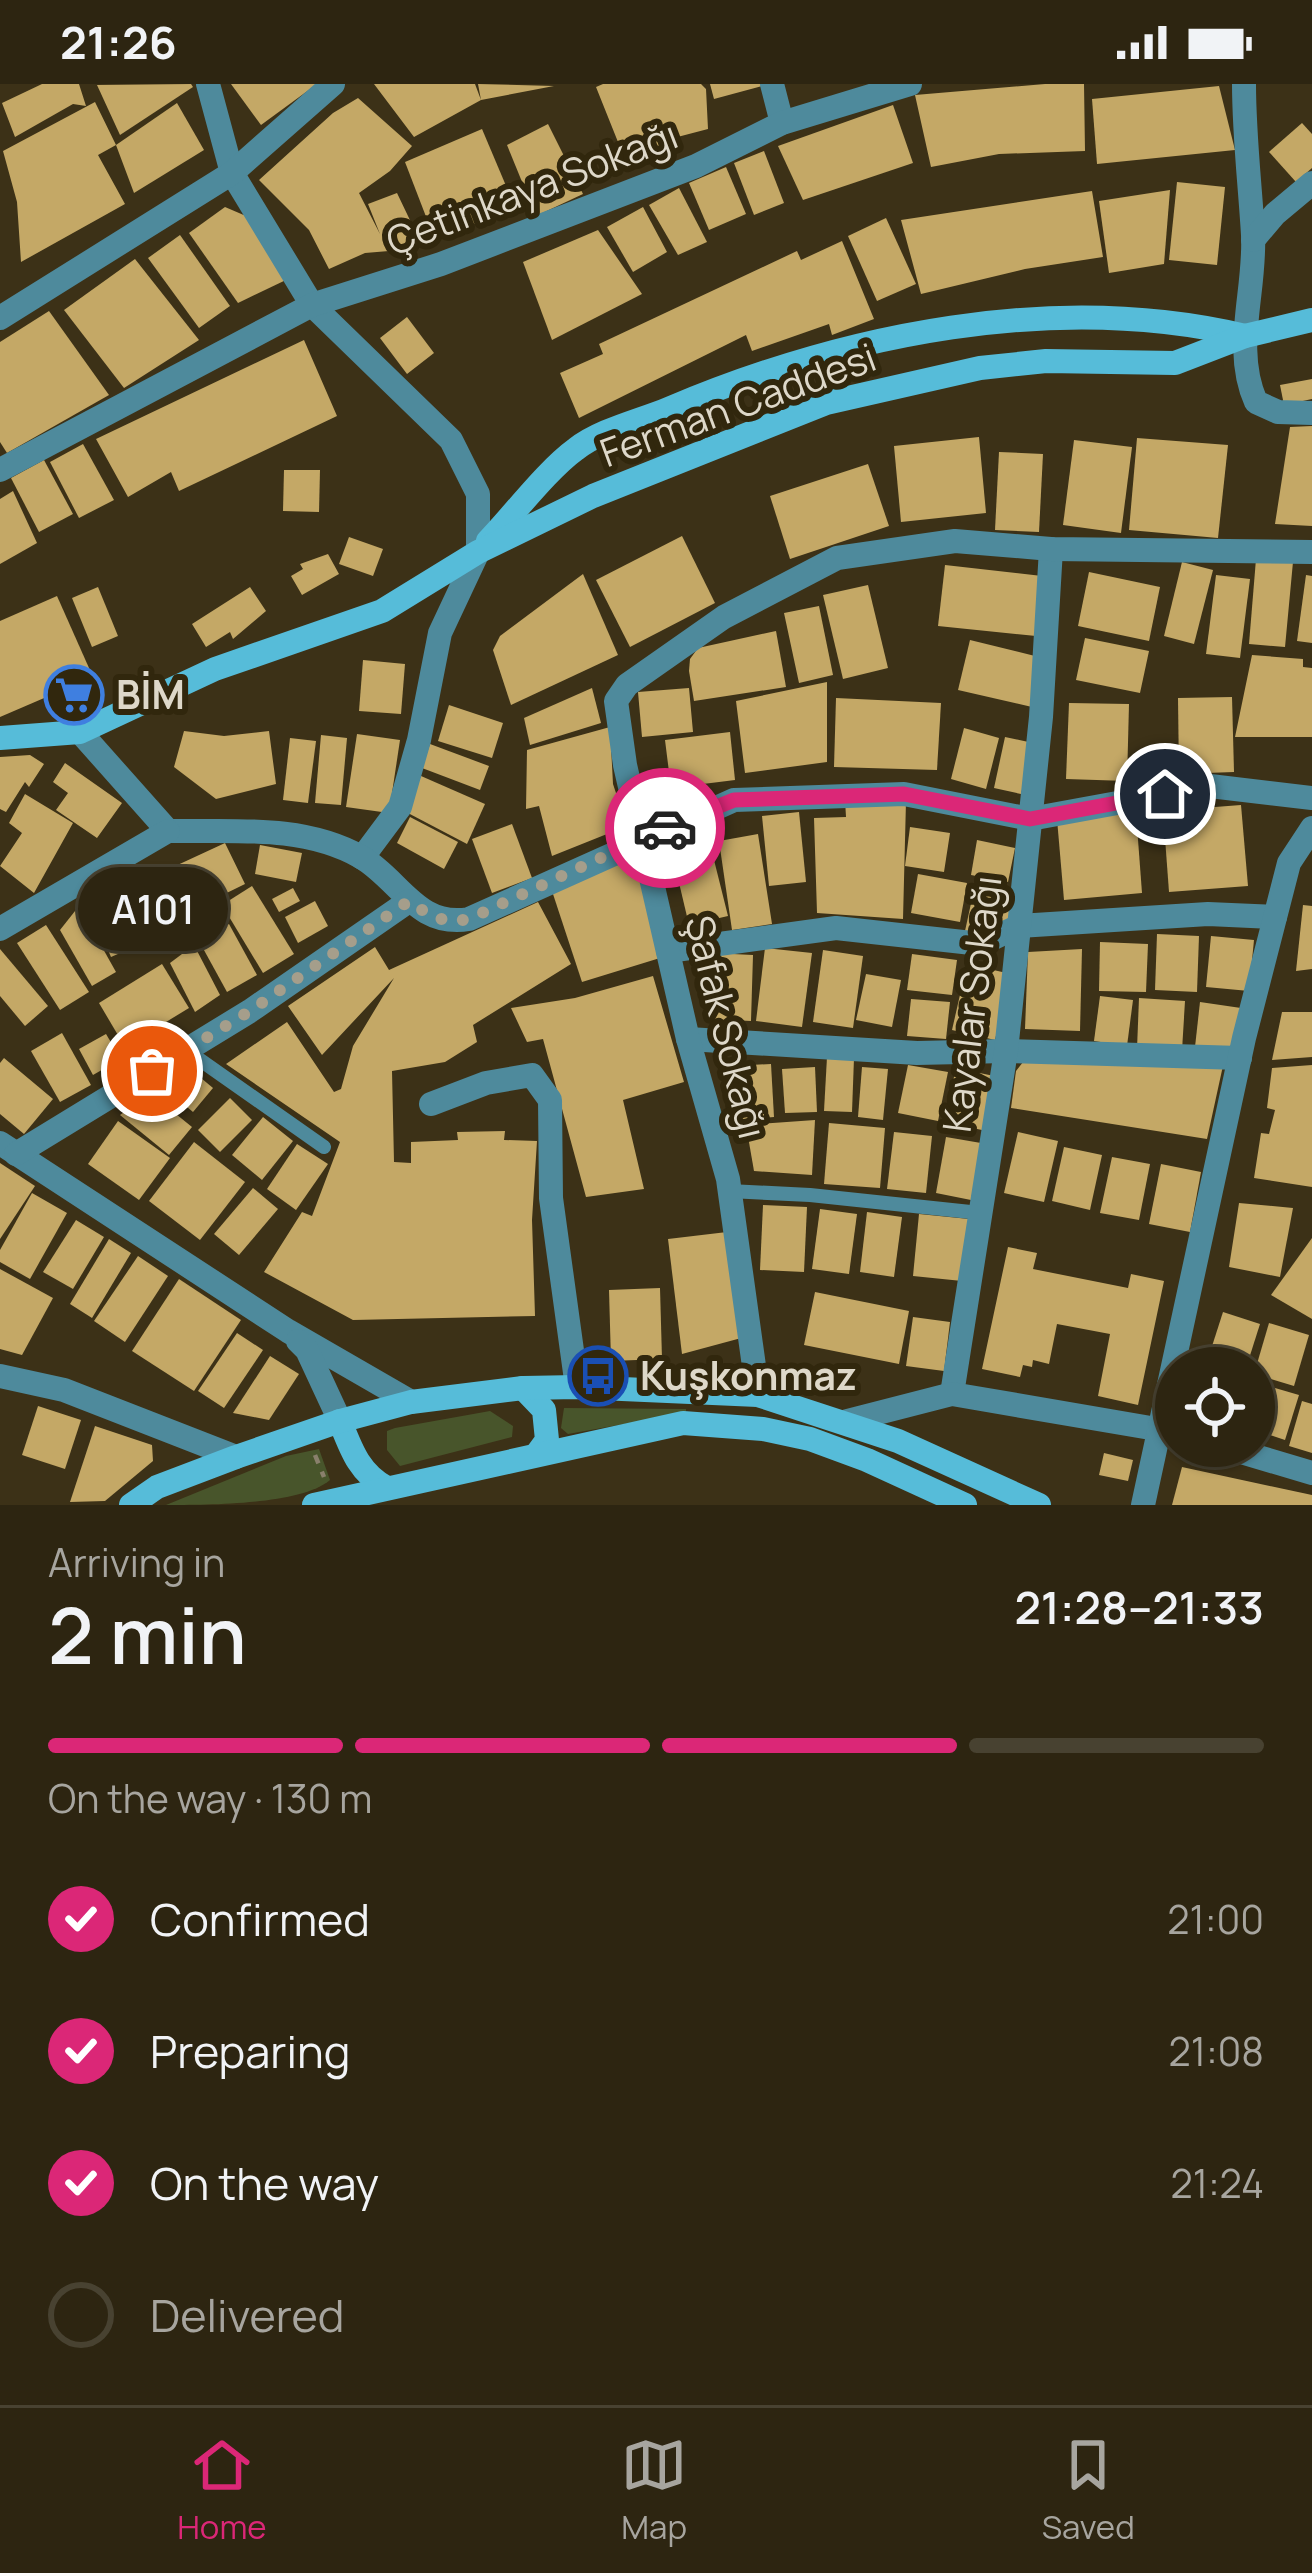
<!DOCTYPE html>
<meta charset="utf-8">
<style>
:root{--surface:#2d2511;--page:#39311f;--text:#f1f3f6;--muted:#a7a59f;--line:#484231;--accent:#db2777}
body{margin:0;font-family:Manrope,sans-serif;background:var(--page);color:var(--text);height:100vh;display:flex;flex-direction:column;font-size:45px;white-space:nowrap}
*{box-sizing:border-box;margin:0}
p{font-size:39px;color:var(--muted)}
.icon{flex:none;width:66px;height:66px;fill:none;stroke:currentColor;stroke-width:2;stroke-linecap:round;stroke-linejoin:round}
.map{position:relative;height:1421px;overflow:hidden}
.side{display:flex;flex-direction:column;background:var(--surface);flex:1}
.side>*{flex:none}
.tools{position:absolute;left:1155px;top:1263px;display:grid;gap:24px}
.tools a{display:grid;place-items:center;width:120px;height:120px;border-radius:50%;background:var(--surface);box-shadow:0 3px 9px #0004,0 0 0 3px var(--line);font-size:60px}
.pin{position:absolute;display:grid;place-items:center;width:102px;height:102px;color:#fff;margin:-51px;border:6px solid #fff;border-radius:50%;box-shadow:0 3px 12px #0007}
.courier{position:absolute;display:grid;place-items:center;width:120px;height:120px;margin:-60px;border:9px solid #db2777;border-radius:50%;background:#fff;color:#222;box-shadow:0 3px 15px #0007}
.bubble{position:absolute;height:84px;border-radius:42px;background:var(--surface);box-shadow:0 3px 9px #0004,0 0 0 3px var(--line);font-size:39px;font-weight:600;line-height:84px;text-align:center}
.headline em{font-style:normal;font-weight:600}
.headline div{display:flex;flex-direction:column-reverse}
.headline{display:flex;align-items:center;justify-content:space-between;height:204px;padding:0 48px}
h1{font-size:78px;font-weight:600;line-height:90px}
.bar{display:grid;grid-template-columns:repeat(4,1fr);gap:18px 12px;align-content:center;height:144px;padding:0 48px}
.bar i{height:15px;border-radius:9px;background:var(--line)}
.bar .active{background:var(--accent)}
.bar p{grid-column:span 4}
ol{padding:0 48px;list-style:none}
li{display:flex;align-items:center;gap:36px;height:132px}
li p{margin-inline-start:auto}
li .icon{padding:12px;border-radius:50%;background:var(--accent);color:#fff;stroke-width:4}
li:last-child{color:var(--muted)}
li i{width:66px;height:66px;border:6px solid var(--line);border-radius:50%}
.status{display:flex;justify-content:space-between;align-items:center;height:84px;padding:0 60px;background:var(--surface);direction:ltr}
.status svg{height:33px;fill:currentColor}
.tab-bar{display:flex;justify-content:space-around;align-items:center;height:168px;border-top:3px solid var(--line);background:var(--surface);font-size:33px;color:var(--muted)}
.tab-bar a{display:grid;justify-items:center;gap:6px}
.tab-bar .active{color:var(--accent)}
.map>svg:first-child{display:block}
.green{fill:#48552b}
.building{fill:#c4a866}
.lines{fill:none;stroke-linecap:round;stroke-linejoin:round}
.path{stroke:#89806c;stroke-width:4.5;stroke-dasharray:9 9;stroke-linecap:butt}
.lane{stroke:#4e8a9c;stroke-width:14}
.street{stroke:#4e8a9c;stroke-width:24}
.secondary{stroke:#56bcd9;stroke-width:24}
.done{stroke:#a59e8b;stroke-width:12;stroke-dasharray:0 21.6}
.route{stroke:#db2777;stroke-width:15}
.labels{text-anchor:middle;stroke-width:12;stroke-linejoin:round;paint-order:stroke}
.street-label{font-size:39px;fill:#ded8c9;stroke:#31270d}
.poi-label{font-size:39px;font-weight:bold;fill:#ded8c9;stroke:#31270d;text-anchor:start}
</style>
<div class="status"><b>21:26</b><svg viewBox="0 0 49 12"><path d="M0 12V9h3v3zM5 12V6h3v6zM10 12V3h3v9zM15 12V0h3v12zM26 1h20v11H26zM47 4h2v5h-2z"/></svg></div>
<div class="map">
<svg width="1312" height="1421" viewBox="0 0 1312 1421">
<rect width="100%" height="100%" fill="#3c3117"/>
<!-- green -->
<g class="green">
<path d="M564,1324L686,1325V1329L568,1350L561,1344Z"/>
<path d="M490,1327L513,1342L512,1353L400,1382L387,1366V1347L395,1344Z"/>
<path d="M319,1365L330,1396C301,1421 207,1421 166,1421L286,1372Z"/>
</g>
<!-- building -->
<g class="building">
<path d="M42,0H79L86,22L73,20L15,53L2,19Z"/>
<path d="M191,0L193,3L120,51L97,1Z"/>
<path d="M231,0H317L261,41Z"/>
<path d="M374,0H475L481,16L478,0L554,2L481,16L414,53Z"/>
<path d="M603,0H701L706,5L708,45L666,56L668,64L626,78L596,3Z"/>
<path d="M710,0H766V1L714,15Z"/>
<path d="M1045,0H1084L1085,67L999,70L931,83L915,11Z"/>
<path d="M1219,2L1235,66L1097,80L1092,15Z"/>
<path d="M358,14L412,62L390,87L359,109L380,150L368,120L397,109L419,155L389,167L365,169L329,185L309,146L259,96L333,29Z"/>
<path d="M95,18L116,61L98,71L125,120L21,178L17,118L3,67Z"/>
<path d="M177,19L204,66L134,109L116,61Z"/>
<path d="M893,21L913,79L803,116L778,62Z"/>
<path d="M1302,39L1312,50V84L1296,98L1269,68Z"/>
<path d="M548,40L583,110L536,132L507,61Z"/>
<path d="M482,45L515,123L435,156L405,78Z"/>
<path d="M764,67L784,119L754,131L734,79Z"/>
<path d="M726,83L746,130L709,146L689,99Z"/>
<path d="M1177,98L1225,103L1217,181L1169,176Z"/>
<path d="M679,104L707,158L678,171L649,121Z"/>
<path d="M1170,106L1164,180L1109,189L1099,117Z"/>
<path d="M1092,107L1103,173L1025,185L921,210L901,136Z"/>
<path d="M225,123L246,132L288,195L238,219L189,149Z"/>
<path d="M643,123L667,168L633,188L607,143Z"/>
<path d="M886,134L916,200L877,217L848,152Z"/>
<path d="M598,146L642,210L552,256L523,178Z"/>
<path d="M180,151L230,222L199,244L148,174Z"/>
<path d="M842,157L874,235L832,251L829,240L752,267L746,251L579,334L560,289L603,270L599,260L797,167L801,176Z"/>
<path d="M135,175L199,256L124,304L64,226Z"/>
<path d="M49,227L109,311L7,369L0,358V258Z"/>
<path d="M407,233L434,269L407,290L380,254Z"/>
<path d="M304,256L337,332L179,407L171,388L128,413L96,355Z"/>
<path d="M1312,295V315L1284,321L1280,301Z"/>
<path d="M1312,342V442L1275,440L1290,343Z"/>
<path d="M979,353L986,429L901,438L894,362Z"/>
<path d="M1137,354L1228,361L1218,454L1129,446Z"/>
<path d="M1074,356L1132,363L1121,449L1063,441Z"/>
<path d="M83,360L114,416L79,434L50,378Z"/>
<path d="M999,368L1043,370L1039,448L995,446Z"/>
<path d="M44,376L73,430L39,448L11,394Z"/>
<path d="M868,380L889,442L790,475L770,412Z"/>
<path d="M284,386H320L319,428L283,427Z"/>
<path d="M13,407L37,459L0,480V415Z"/>
<path d="M682,452L715,519L630,563L596,496Z"/>
<path d="M349,453L383,465L373,492L339,480Z"/>
<path d="M328,470L339,490L302,511L291,492L303,485L300,480Z"/>
<path d="M1256,475L1293,478L1285,563L1249,560Z"/>
<path d="M1182,478L1213,486L1194,560L1164,552Z"/>
<path d="M945,481L1042,492L1036,552L938,542Z"/>
<path d="M1089,488L1160,503L1149,557L1078,542Z"/>
<path d="M583,490L618,571L511,621L493,566L500,552Z"/>
<path d="M1216,491L1250,495L1240,574L1206,570Z"/>
<path d="M1306,491L1312,492V559L1297,557Z"/>
<path d="M868,501L888,584L843,595L823,511Z"/>
<path d="M98,503L118,552L92,563L72,514Z"/>
<path d="M250,503L266,527L233,555L230,548L206,563L192,540Z"/>
<path d="M57,512L93,593L0,633V537Z"/>
<path d="M819,522L833,591L799,599L784,529Z"/>
<path d="M776,547L786,603L694,617L689,587L690,575L698,564Z"/>
<path d="M1085,554L1149,567L1140,609L1076,596Z"/>
<path d="M970,556L1043,574L1032,623L958,606Z"/>
<path d="M1252,571L1303,575V583L1312,584V653H1235Z"/>
<path d="M363,576L405,580L401,630L359,627Z"/>
<path d="M827,598V678L745,689L736,617Z"/>
<path d="M592,604L601,639L530,661L524,634Z"/>
<path d="M689,604L693,648L642,653L638,608Z"/>
<path d="M1232,613L1234,688L1179,690L1178,614Z"/>
<path d="M836,614L941,619L937,686L834,683Z"/>
<path d="M1069,619L1129,620L1127,697L1066,695Z"/>
<path d="M449,621L503,639L492,674L438,657Z"/>
<path d="M610,643L613,700L627,742L552,772L539,722L526,725L527,666Z"/>
<path d="M964,644L999,654L986,705L951,695Z"/>
<path d="M184,647L224,652L269,647L276,700L216,715L174,683Z"/>
<path d="M730,648L735,696L671,704L665,656Z"/>
<path d="M357,650L400,656L389,729L346,723Z"/>
<path d="M321,651L347,654L341,721L315,719Z"/>
<path d="M1005,653L1033,659L1021,710L994,704Z"/>
<path d="M290,654L316,657L308,719L283,716Z"/>
<path d="M430,660L489,682L480,706L422,684Z"/>
<path d="M30,671L44,680L29,703L25,698L6,728L0,725V673Z"/>
<path d="M65,679L122,719L97,754L56,726L68,709L53,698Z"/>
<path d="M421,692L485,720L467,760L406,728Z"/>
<path d="M25,710L73,739L34,809L0,782L22,749L9,739Z"/>
<path d="M845,716L906,717L903,835L817,829L814,734L846,733Z"/>
<path d="M1241,721L1248,802L1169,808L1163,727Z"/>
<path d="M799,728L806,798L769,802L762,732Z"/>
<path d="M1136,729L1142,809L1064,816L1057,735Z"/>
<path d="M410,733L458,758L444,785L397,759Z"/>
<path d="M512,740L532,794L492,809L472,755Z"/>
<path d="M910,743L950,749L944,788L905,782Z"/>
<path d="M758,750L772,840L732,846L719,757Z"/>
<path d="M977,756L1015,764L1008,798L971,791Z"/>
<path d="M225,759L245,800L192,826L200,839L172,858L168,848L111,873L89,822Z"/>
<path d="M710,760L728,832L689,841L672,769Z"/>
<path d="M260,761L302,769L296,798L255,790Z"/>
<path d="M629,774L639,780L660,874L582,898L552,807Z"/>
<path d="M918,790L967,799L960,838L911,829Z"/>
<path d="M975,801L1014,810L1006,845L965,847Z"/>
<path d="M252,802L294,870L263,889L222,821Z"/>
<path d="M293,804L300,817L279,828L272,815Z"/>
<path d="M315,817L328,842L298,859L285,833Z"/>
<path d="M538,818L571,880L473,941L477,958L445,978L392,987L394,1078L411,1079V1058L458,1056L457,1048L505,1047L504,1056L537,1057L532,1136L535,1232L353,1236L264,1188L302,1128L312,1132L340,1058L226,980L287,938L334,1008L341,1005L353,962L394,894L322,971L288,922L375,863L389,886Z"/>
<path d="M1303,821L1312,822V885L1296,887Z"/>
<path d="M79,822L116,888L92,902L60,846Z"/>
<path d="M229,840L257,891L227,908L199,857Z"/>
<path d="M46,841L89,908L60,926L17,859Z"/>
<path d="M1157,850L1199,852L1197,908L1155,906Z"/>
<path d="M1211,852L1254,856L1249,907L1206,903Z"/>
<path d="M1100,858L1148,860L1146,908L1099,907Z"/>
<path d="M194,861L220,911L195,928L170,879Z"/>
<path d="M765,864L812,869L802,943L756,937Z"/>
<path d="M0,865L48,922L25,942L0,912Z"/>
<path d="M1082,865L1080,947L1025,945L1028,868Z"/>
<path d="M823,866L863,872L853,944L813,938Z"/>
<path d="M712,869L753,871L751,937L710,935Z"/>
<path d="M912,870L957,876L952,911L907,906Z"/>
<path d="M162,880L189,924L125,963L99,919Z"/>
<path d="M967,880L1011,890L995,956L952,946Z"/>
<path d="M866,890L901,896L892,943L856,936Z"/>
<path d="M653,892L684,998L623,1016L644,1105L586,1113L543,955L527,958L511,924L575,914Z"/>
<path d="M1100,912L1133,916L1127,962L1094,957Z"/>
<path d="M1139,914L1185,917L1182,967L1137,965Z"/>
<path d="M911,915L950,918L946,955L907,952Z"/>
<path d="M1200,918L1241,924L1235,969L1195,963Z"/>
<path d="M1282,928H1312V973L1272,976Z"/>
<path d="M62,949L91,1001L60,1018L31,967Z"/>
<path d="M106,950L121,975L93,991L79,965Z"/>
<path d="M827,973L854,974L852,1028L824,1027Z"/>
<path d="M1027,973L1224,977L1207,1055L1011,1024L1016,987Z"/>
<path d="M4,974L53,1015L24,1050L0,1030V979Z"/>
<path d="M183,979L213,1004L193,1028L163,1003Z"/>
<path d="M771,980L774,1033L736,1036L733,982Z"/>
<path d="M908,981L948,988L938,1037L898,1029Z"/>
<path d="M1312,981V1103L1254,1094L1261,1049L1269,1050L1275,1026L1267,1024L1272,984Z"/>
<path d="M815,983L817,1028L785,1029L782,985Z"/>
<path d="M862,983L888,985L883,1036L858,1033Z"/>
<path d="M956,984L994,992L982,1046L944,1038Z"/>
<path d="M150,1009L192,1043L169,1071L120,1031Z"/>
<path d="M230,1014L252,1036L220,1068L198,1046Z"/>
<path d="M263,1033L293,1057L262,1096L232,1071Z"/>
<path d="M815,1036L812,1091L754,1087L746,1041Z"/>
<path d="M118,1037L170,1074L139,1116L88,1080Z"/>
<path d="M829,1039L885,1044L880,1104L824,1100Z"/>
<path d="M894,1048L932,1052L926,1109L887,1105Z"/>
<path d="M1018,1048L1058,1057L1044,1118L1004,1109Z"/>
<path d="M946,1053L981,1059L971,1116L936,1109Z"/>
<path d="M194,1058L245,1098L200,1156L149,1117Z"/>
<path d="M297,1060L328,1080L296,1126L267,1105Z"/>
<path d="M1064,1063L1102,1071L1090,1126L1052,1117Z"/>
<path d="M1112,1073L1150,1080L1139,1136L1100,1129Z"/>
<path d="M0,1079L35,1102L0,1155Z"/>
<path d="M1161,1080L1201,1088L1190,1148L1149,1140Z"/>
<path d="M253,1104L278,1125L239,1171L214,1150Z"/>
<path d="M32,1109L67,1129L30,1195L0,1178V1166Z"/>
<path d="M1239,1119L1293,1124L1280,1193L1229,1183Z"/>
<path d="M763,1121L807,1123L804,1188L760,1186Z"/>
<path d="M820,1125L857,1130L849,1190L812,1185Z"/>
<path d="M867,1128L902,1133L894,1193L860,1188Z"/>
<path d="M919,1130L969,1135L962,1197L913,1192Z"/>
<path d="M76,1136L104,1153L73,1205L43,1188Z"/>
<path d="M727,1148L745,1253L682,1270L668,1155Z"/>
<path d="M1312,1154V1235L1271,1211Z"/>
<path d="M109,1155L131,1169L92,1234L70,1220Z"/>
<path d="M1008,1163L1037,1169L1033,1185L1128,1204L1131,1190L1164,1197L1138,1321L1098,1312L1110,1250L1057,1240L1049,1280L1033,1276L1032,1283L1023,1281L1020,1293L982,1285Z"/>
<path d="M138,1172L168,1192L125,1258L94,1237Z"/>
<path d="M0,1185L53,1214L22,1271L0,1265Z"/>
<path d="M179,1195L241,1236L194,1307L132,1267Z"/>
<path d="M660,1204L662,1275L611,1277L609,1206Z"/>
<path d="M815,1208L909,1227L899,1280L804,1261Z"/>
<path d="M1223,1228L1260,1240L1246,1284H1205Z"/>
<path d="M913,1233L950,1238L944,1287L906,1282Z"/>
<path d="M1269,1239L1309,1251L1294,1302L1254,1290Z"/>
<path d="M237,1249L263,1266L224,1324L198,1307Z"/>
<path d="M270,1272L299,1290L269,1336L233,1329Z"/>
<path d="M1254,1299L1268,1303L1256,1353H1254Z"/>
<path d="M1275,1304L1299,1311L1285,1356L1261,1348Z"/>
<path d="M1302,1317L1312,1320V1369L1289,1362Z"/>
<path d="M38,1322L81,1336L65,1385L22,1371Z"/>
<path d="M95,1342L152,1361L153,1377L105,1417L70,1418Z"/>
<path d="M1104,1369L1133,1376L1128,1397L1099,1391Z"/>
<path d="M1182,1383L1312,1411V1421H1172Z"/>
</g>
<g class="lines">
<!-- path -->
<path class="path" d="M315,1371L324,1393"/>
<!-- lane -->
<g class="lane">
<path d="M186,966L324,1063"/>
<path d="M729,1107L810,1111L980,1129"/>
</g>
<!-- street -->
<g class="street">
<path d="M208,0L232,89L312,221L451,356L478,410V468L440,549L419,656L400,723L362,774"/>
<path d="M772,0L782,39"/>
<path d="M1244,0C1244,51 1250,100 1253,151C1256,207 1232,264 1256,318L1278,328L1312,329"/>
<path d="M1253,156L1275,130L1312,99"/>
<path d="M0,234L232,89L333,0"/>
<path d="M0,386L312,221L441,180L696,82L782,39L910,0"/>
<path d="M80,648L168,747C232,748 303,740 361,773C400,796 417,844 469,835L734,716L904,710L1030,735L1210,702L1312,714"/>
<path d="M0,845L168,747"/>
<path d="M668,867L836,844L981,860L1019,842L1208,830L1275,833"/>
<path d="M688,955L917,969L1006,967L1240,974"/>
<path d="M431,1020L486,999L532,991L550,1016L551,1114L577,1303"/>
<path d="M0,1059L288,1247L411,1318"/>
<path d="M16,1070L250,927L409,817"/>
<path d="M298,1257L307,1266L340,1337"/>
<path d="M0,1292L64,1306L236,1373"/>
<path d="M952,1310L1006,967L1041,633L1051,465"/>
<path d="M758,1311L728,1095L688,955L625,681L616,617L627,601L724,533L837,474L955,457L1051,465L1312,468"/>
<path d="M847,1337L952,1310L1174,1348"/>
<path d="M1221,1362L1312,1389"/>
<path d="M1143,1421L1244,954L1289,779L1312,744"/>
</g>
<!-- secondary -->
<g class="secondary">
<path d="M488,457C514,430 547,386 576,365C600,346 639,337 668,325C845,250 1055,207 1245,252"/>
<path d="M0,654L80,648L215,585L382,527L478,468L593,412L826,319L980,284L1046,277L1175,279L1245,252L1312,236"/>
<path d="M523,1304L544,1326L547,1356L536,1371"/>
<path d="M340,1337C351,1365 359,1389 387,1404"/>
<path d="M131,1421L157,1403L236,1373L340,1337L411,1318L523,1304L577,1303L758,1311L898,1357L1039,1421"/>
<path d="M314,1421L683,1339L763,1345L810,1355L867,1376L965,1421"/>
</g>
</g>
<g class="lines">
<!-- done -->
<path class="done" d="M152,987L250,927L409,817C430,832 442,840 469,835L665,744"/>
<!-- route -->
<path class="route" d="M665,744L734,716L904,710L1030,735L1165,710"/>
</g>
<!-- icons -->
<defs>
<g id="supermarket-ring" transform="scale(3)"><circle r="9.5" fill="#31270d" stroke="#3f7fe0" stroke-width="1.5"/><path d="M-6-5.5h2.5l.6 2H6L4.5 2H-2.5L-4.4-4H-6ZM-1.5 3.2a1.3 1.3 0 1 0 .1 0ZM3 3.2a1.3 1.3 0 1 0 .1 0Z" fill="#3f7fe0"/></g>
<g id="bus-ring" transform="scale(3)"><circle r="9.5" fill="#31270d" stroke="#1a4fb4" stroke-width="1.5"/><path d="M-5-6H5V4H4V6H2V4H-2V6H-4V4H-5ZM-3.5-4V0h7V-4ZM-3.5 1.2v1.5H-2V1.2ZM2 1.2v1.5H3.5V1.2Z" fill="#1a4fb4"/></g>
</defs>
<g fill-rule="evenodd">
<use href="#supermarket-ring" x="74" y="611"/>
<use href="#bus-ring" x="598" y="1292"/>
</g>
<g class="labels">
<!-- street labels -->
<g class="street-label">
<text transform="translate(532 104) rotate(-21)" y="14">Çetinkaya Sokağı</text>
<text transform="translate(738 321) rotate(-20)" y="14">Ferman Caddesi</text>
<text transform="translate(972 920) rotate(-83)" y="14">Kayalar Sokağı</text>
<text transform="translate(726 943) rotate(76)" y="14">Şafak Sokağı</text>
</g>
<!-- poi labels -->
<g class="poi-label">
<text x="116" y="625">BİM</text>
<text x="640" y="1306">Kuşkonmaz</text>
</g>
</g>
</svg>
<div class="tools">
<a><svg class="icon" aria-label="locate" viewBox="0 0 24 24"><circle cx="12" cy="12" r="6"/><path d="M12 2v4M12 18v4M2 12h4M18 12h4"/></svg></a>
</div>
<div class="pin" style="left:152px;top:987px;background:#ea580c"><svg class="icon" aria-label="bag" viewBox="0 0 24 24"><path d="M5 8h14l-1 12H6zM9 8a3 3 0 0 1 6 0"/></svg></div>
<div class="pin" style="left:1165px;top:710px;background:#1f2937"><svg class="icon" aria-label="home" viewBox="0 0 24 24"><path d="M3 11l9-7 9 7M6 9v11h12V9"/></svg></div>
<div class="courier" style="left:665px;top:744px"><svg class="icon" aria-label="car" viewBox="0 0 24 24"><path d="M5 17H2v-5l4-1 3-4h7l3 4 3 1v5h-3M9 17h6M6 11h13"/><circle cx="7" cy="17" r="2"/><circle cx="17" cy="17" r="2"/></svg></div>
<div class="bubble" style="left:78px;top:783px;width:150px">A101</div>
</div>
<section class="side">
<div class="headline"><div><h1>2 min</h1><p>Arriving in</p></div><em>21:28–21:33</em></div>
<div class="bar"><i class="active"></i><i class="active"></i><i class="active"></i><i></i><p>On the way · 130 m</p></div>
<ol>
<li><svg class="icon" aria-label="check" viewBox="0 0 24 24"><path d="M5 12l5 5 9-10"/></svg>Confirmed<p>21:00</p></li>
<li><svg class="icon" aria-label="check" viewBox="0 0 24 24"><path d="M5 12l5 5 9-10"/></svg>Preparing<p>21:08</p></li>
<li><svg class="icon" aria-label="check" viewBox="0 0 24 24"><path d="M5 12l5 5 9-10"/></svg>On the way<p>21:24</p></li>
<li><i></i>Delivered</li>
</ol>
</section>
<nav class="tab-bar">
<a class="active"><svg class="icon" aria-label="home" viewBox="0 0 24 24"><path d="M3 11l9-7 9 7M6 9v11h12V9"/></svg>Home</a>
<a><svg class="icon" aria-label="map" viewBox="0 0 24 24"><path d="M3 6l6-2 6 2 6-2v14l-6 2-6-2-6 2zM9 4v14M15 6v14"/></svg>Map</a>
<a><svg class="icon" aria-label="saved" viewBox="0 0 24 24"><path d="M7 4h10v16l-5-4-5 4z"/></svg>Saved</a>
</nav>
